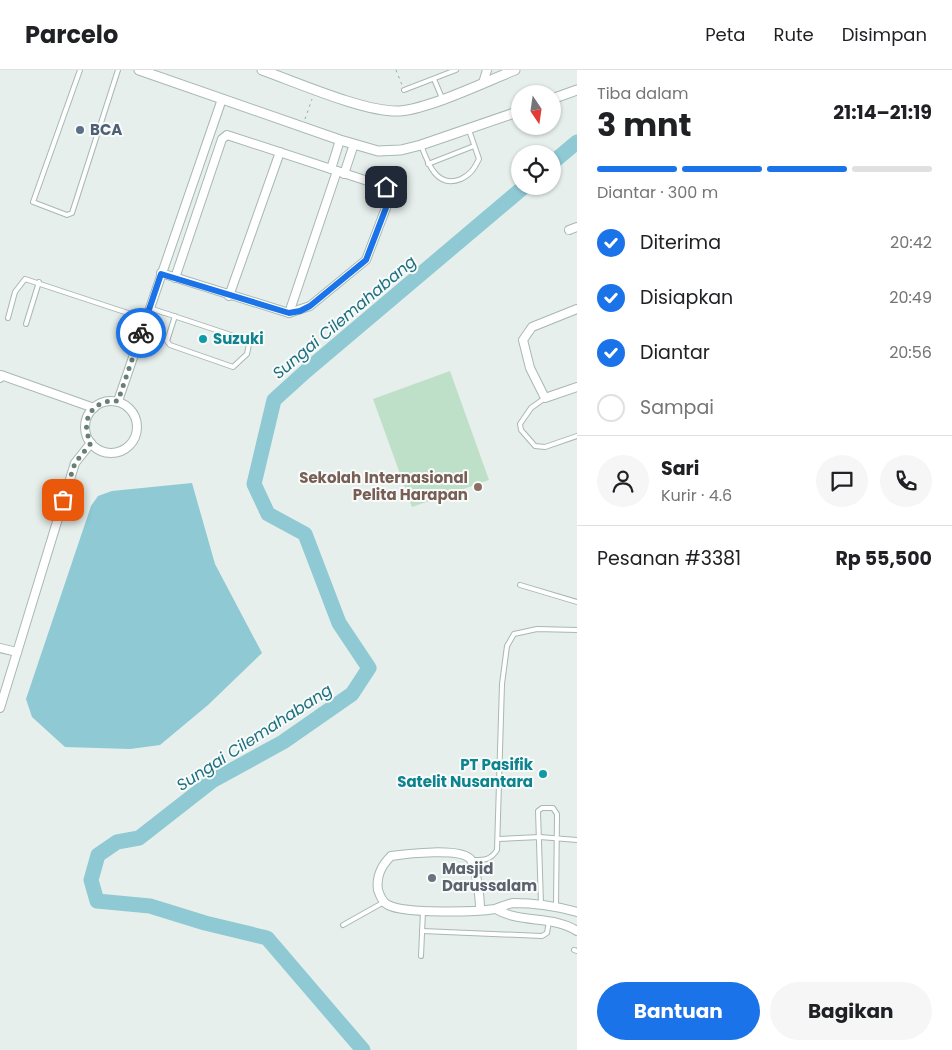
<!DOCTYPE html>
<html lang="id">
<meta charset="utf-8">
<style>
:root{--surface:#fff;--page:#f6f6f6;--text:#202124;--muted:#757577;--line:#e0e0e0;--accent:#1a73e8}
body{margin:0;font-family:Poppins,sans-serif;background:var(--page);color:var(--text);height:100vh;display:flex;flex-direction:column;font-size:19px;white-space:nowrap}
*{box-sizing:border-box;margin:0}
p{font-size:16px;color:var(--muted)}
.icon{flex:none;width:28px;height:28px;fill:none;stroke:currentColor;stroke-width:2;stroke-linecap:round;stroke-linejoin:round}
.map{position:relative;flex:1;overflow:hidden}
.details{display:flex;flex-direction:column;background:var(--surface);width:375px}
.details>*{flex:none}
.needle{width:32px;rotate:167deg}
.tools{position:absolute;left:511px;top:15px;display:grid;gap:10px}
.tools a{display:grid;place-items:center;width:50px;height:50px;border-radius:50%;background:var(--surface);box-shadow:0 1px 4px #0004;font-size:25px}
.pin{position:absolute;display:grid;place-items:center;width:42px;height:42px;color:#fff;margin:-21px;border-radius:10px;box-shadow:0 2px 8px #0006}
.courier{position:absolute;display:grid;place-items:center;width:50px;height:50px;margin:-25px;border:4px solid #1a73e8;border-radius:50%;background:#fff;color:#222;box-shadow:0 1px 6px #0007}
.headline em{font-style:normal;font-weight:700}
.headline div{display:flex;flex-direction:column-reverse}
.headline{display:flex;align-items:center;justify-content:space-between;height:85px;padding:0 20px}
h1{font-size:32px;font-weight:700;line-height:38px}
.bar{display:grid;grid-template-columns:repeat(4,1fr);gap:8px 5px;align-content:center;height:60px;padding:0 20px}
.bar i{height:6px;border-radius:4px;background:var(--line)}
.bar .active{background:var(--accent)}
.bar p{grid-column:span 4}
.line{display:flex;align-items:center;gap:12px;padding:0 20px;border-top:1px solid var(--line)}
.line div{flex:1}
.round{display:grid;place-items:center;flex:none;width:52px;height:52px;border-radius:26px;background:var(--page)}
ol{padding:0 20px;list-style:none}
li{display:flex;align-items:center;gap:15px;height:55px}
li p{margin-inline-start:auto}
li .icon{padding:5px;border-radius:50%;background:var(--accent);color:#fff;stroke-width:4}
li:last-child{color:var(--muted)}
li i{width:28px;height:28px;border:2px solid var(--line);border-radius:50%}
.button{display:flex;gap:10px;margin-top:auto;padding:10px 20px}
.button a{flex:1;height:58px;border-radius:30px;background:var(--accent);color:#fff;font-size:20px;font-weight:700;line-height:58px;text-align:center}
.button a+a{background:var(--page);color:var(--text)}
header{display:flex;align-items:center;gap:30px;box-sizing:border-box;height:70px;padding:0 25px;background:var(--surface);border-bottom:1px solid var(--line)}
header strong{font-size:24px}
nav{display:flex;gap:28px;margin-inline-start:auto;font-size:18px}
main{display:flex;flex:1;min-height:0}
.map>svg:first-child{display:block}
.green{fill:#bfe0c8}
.water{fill:#8ec9d4}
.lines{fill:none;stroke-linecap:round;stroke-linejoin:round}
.river{stroke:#8ec9d4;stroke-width:15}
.service-casing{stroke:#a8b8b2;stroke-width:6}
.minor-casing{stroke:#a8b8b2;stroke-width:10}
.tertiary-casing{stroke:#a8b8b2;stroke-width:11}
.path{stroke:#86b3a5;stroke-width:1;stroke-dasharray:2.5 4;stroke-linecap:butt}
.service{stroke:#fff;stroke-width:4}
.minor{stroke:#fff;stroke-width:8}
.tertiary{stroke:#fff;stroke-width:9}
.done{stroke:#687f78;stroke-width:5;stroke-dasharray:0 9}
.route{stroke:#1a73e8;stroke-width:6}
.service-dot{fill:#5c6f8a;stroke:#f7fbf9;stroke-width:2}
.culture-dot{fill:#0f9aa8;stroke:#f7fbf9;stroke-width:2}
.education-dot{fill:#8d6e63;stroke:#f7fbf9;stroke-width:2}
.worship-dot{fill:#6b7280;stroke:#f7fbf9;stroke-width:2}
.labels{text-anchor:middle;stroke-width:4;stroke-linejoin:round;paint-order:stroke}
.service-label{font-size:15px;font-weight:bold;fill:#4e5e75;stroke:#f7fbf9;text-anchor:start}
.culture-label{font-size:15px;font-weight:bold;fill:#0d838f;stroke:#f7fbf9;text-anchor:start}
.education-label{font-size:15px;font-weight:bold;fill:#785e54;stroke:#f7fbf9;text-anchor:end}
.worship-label{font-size:15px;font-weight:bold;fill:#5b616d;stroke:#f7fbf9;text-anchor:start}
.water-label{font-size:16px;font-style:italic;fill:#1c6f80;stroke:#f7fbf9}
</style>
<header>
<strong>Parcelo</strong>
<nav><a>Peta</a><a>Rute</a><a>Disimpan</a></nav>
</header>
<main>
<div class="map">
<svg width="577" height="980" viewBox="0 0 577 980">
<rect width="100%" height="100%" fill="#e6efeb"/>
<!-- green -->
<path class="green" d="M450,301L489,410L412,437L373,329Z"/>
<!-- water -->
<path class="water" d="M192,413L215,494L262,583L208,635L160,675L130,679L65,677L32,647L26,629L91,436L98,426L112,421Z"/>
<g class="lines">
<!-- river -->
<g class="river">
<path d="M552,93L577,72"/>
<path d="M363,980L267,868L205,853L150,836L97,831L91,810L98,785L117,772L139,768L212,711L283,672L352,624L369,598L339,553L305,464L268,444L254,414L274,330L306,301L525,116"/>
</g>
<!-- service casing -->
<g class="service-casing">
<g id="service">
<path d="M80,0L33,132L67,145L72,143L118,0"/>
<path d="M434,9L442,28"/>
<path d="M404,20L456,0"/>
<path d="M421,75C428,94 437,119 461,109C471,104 474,99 479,89L469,60"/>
<path d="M428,94L474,76"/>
<path d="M150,238C182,249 214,259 245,270L249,274L247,284L233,297L170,275L167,271L175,246"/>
<path d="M8,248L15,222L25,209L146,249"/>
<path d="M26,254L39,212"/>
<path d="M545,328L531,338L520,354L521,360L535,376L545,377L577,366"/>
<path d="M520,515L577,532"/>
<path d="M498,769L540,767L577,770"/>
<path d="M471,790C483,790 490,791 497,780L502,614L507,576L514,564L537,559L577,560"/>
<path d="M541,834L538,741L542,738H553L557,744L556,836"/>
<path d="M343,855L384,832"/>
<path d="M422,861L542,866L547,863L549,851"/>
<path d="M574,880L577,881"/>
<path d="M421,886L423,841"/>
</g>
</g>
<!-- minor casing -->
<g class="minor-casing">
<g id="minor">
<path d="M483,13L487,0"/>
<path d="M331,99L340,70"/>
<path d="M344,104L354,74"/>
<path d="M569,160L577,157"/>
<path d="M161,203L289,243L310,236L366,190L389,130L386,117L227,65L222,69L175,208"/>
<path d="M229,226L280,82"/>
<path d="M577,239L532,257L523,270L530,298L545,328L577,317"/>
<path d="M289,243L337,101"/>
<path d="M0,308L1,305L94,338"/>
<path d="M118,331L222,29"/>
<circle cx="111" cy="357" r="26"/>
<path d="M0,578L17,582"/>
<path d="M0,638L75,393L91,373"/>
<path d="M496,839C520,854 553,845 577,861"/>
<path d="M480,840C480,828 477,801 471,790C463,777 405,784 391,786C381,796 376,806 378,820C380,826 383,833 388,835C405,844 476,842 495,839C501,837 507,834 513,833C535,833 556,836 577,842"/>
</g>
</g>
<!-- tertiary casing -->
<g class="tertiary-casing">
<g id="tertiary">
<path d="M139,0L340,70L378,81L401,80L421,75L520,41"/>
<path d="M262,0C296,12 366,43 400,41C431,38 485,12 515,0"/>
<path d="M552,29L577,20"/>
</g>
</g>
<!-- path -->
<g class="path">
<path d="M396,0L402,15"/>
<path d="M305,49L312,29"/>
</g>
<!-- service -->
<use href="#service" class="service"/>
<!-- minor -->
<use href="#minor" class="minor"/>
<!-- tertiary -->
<use href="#tertiary" class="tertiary"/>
</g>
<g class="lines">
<!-- done -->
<path class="done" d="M63,430L75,393L91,373C79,351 92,329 118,331L141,263"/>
<!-- route -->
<path class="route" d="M141,263L161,204L289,243L300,241L310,236L366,190L389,130V121L386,117"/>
</g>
<!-- markers -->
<circle class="service-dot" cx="80" cy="60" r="5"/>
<g class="culture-dot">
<circle cx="203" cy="269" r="5"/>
<circle cx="543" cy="704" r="5"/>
</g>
<circle class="education-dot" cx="478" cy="417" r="5"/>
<circle class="worship-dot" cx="432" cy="808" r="5"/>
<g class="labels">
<!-- service labels -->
<g class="service-label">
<text x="90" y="65">BCA</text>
</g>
<!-- culture labels -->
<g class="culture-label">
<text x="213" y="274">Suzuki</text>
<text x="533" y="700" text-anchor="end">PT Pasifik<tspan x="533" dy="17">Satelit Nusantara</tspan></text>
</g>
<!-- education labels -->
<g class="education-label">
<text x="468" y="413">Sekolah Internasional<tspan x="468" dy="17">Pelita Harapan</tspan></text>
</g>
<!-- worship labels -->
<g class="worship-label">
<text x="442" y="804">Masjid<tspan x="442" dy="17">Darussalam</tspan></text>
</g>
<!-- water labels -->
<g class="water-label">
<text transform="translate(344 247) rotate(-40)" y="6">Sungai Cilemahabang</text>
<text transform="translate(254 667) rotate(-33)" y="6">Sungai Cilemahabang</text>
</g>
</g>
</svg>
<div class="tools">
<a><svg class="needle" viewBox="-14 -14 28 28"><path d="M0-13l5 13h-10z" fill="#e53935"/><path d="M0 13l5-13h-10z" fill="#757577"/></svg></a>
<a><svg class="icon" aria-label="locate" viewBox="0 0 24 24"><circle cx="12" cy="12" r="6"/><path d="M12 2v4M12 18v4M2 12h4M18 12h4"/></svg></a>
</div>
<div class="pin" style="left:63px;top:430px;background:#ea580c"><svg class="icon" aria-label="bag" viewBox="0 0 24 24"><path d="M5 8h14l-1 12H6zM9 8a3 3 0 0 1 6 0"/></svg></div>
<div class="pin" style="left:386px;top:117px;background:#1f2937"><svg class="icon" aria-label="home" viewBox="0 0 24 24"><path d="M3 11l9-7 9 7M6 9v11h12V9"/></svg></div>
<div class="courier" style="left:141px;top:263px"><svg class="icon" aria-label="bike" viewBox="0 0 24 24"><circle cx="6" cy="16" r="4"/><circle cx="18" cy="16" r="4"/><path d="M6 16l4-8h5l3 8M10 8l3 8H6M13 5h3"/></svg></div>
</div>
<section class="details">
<div class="headline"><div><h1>3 mnt</h1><p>Tiba dalam</p></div><em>21:14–21:19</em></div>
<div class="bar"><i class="active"></i><i class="active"></i><i class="active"></i><i></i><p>Diantar · 300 m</p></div>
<ol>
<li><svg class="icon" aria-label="check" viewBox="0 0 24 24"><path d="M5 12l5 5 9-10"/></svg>Diterima<p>20:42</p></li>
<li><svg class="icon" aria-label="check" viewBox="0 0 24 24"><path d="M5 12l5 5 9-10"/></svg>Disiapkan<p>20:49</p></li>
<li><svg class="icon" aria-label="check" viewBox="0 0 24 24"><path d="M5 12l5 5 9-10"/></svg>Diantar<p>20:56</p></li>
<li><i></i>Sampai</li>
</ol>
<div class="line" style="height:90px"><a class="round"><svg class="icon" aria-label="person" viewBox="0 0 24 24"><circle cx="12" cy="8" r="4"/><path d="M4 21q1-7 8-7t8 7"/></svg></a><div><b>Sari</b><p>Kurir · 4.6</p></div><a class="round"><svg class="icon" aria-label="chat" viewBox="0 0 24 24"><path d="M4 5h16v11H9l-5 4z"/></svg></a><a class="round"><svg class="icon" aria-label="phone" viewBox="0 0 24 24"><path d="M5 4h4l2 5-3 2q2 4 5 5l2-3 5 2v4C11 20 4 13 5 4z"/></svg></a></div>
<div class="line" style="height:65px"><div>Pesanan #3381</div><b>Rp 55,500</b></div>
<div class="button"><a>Bantuan</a><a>Bagikan</a></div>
</section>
</main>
